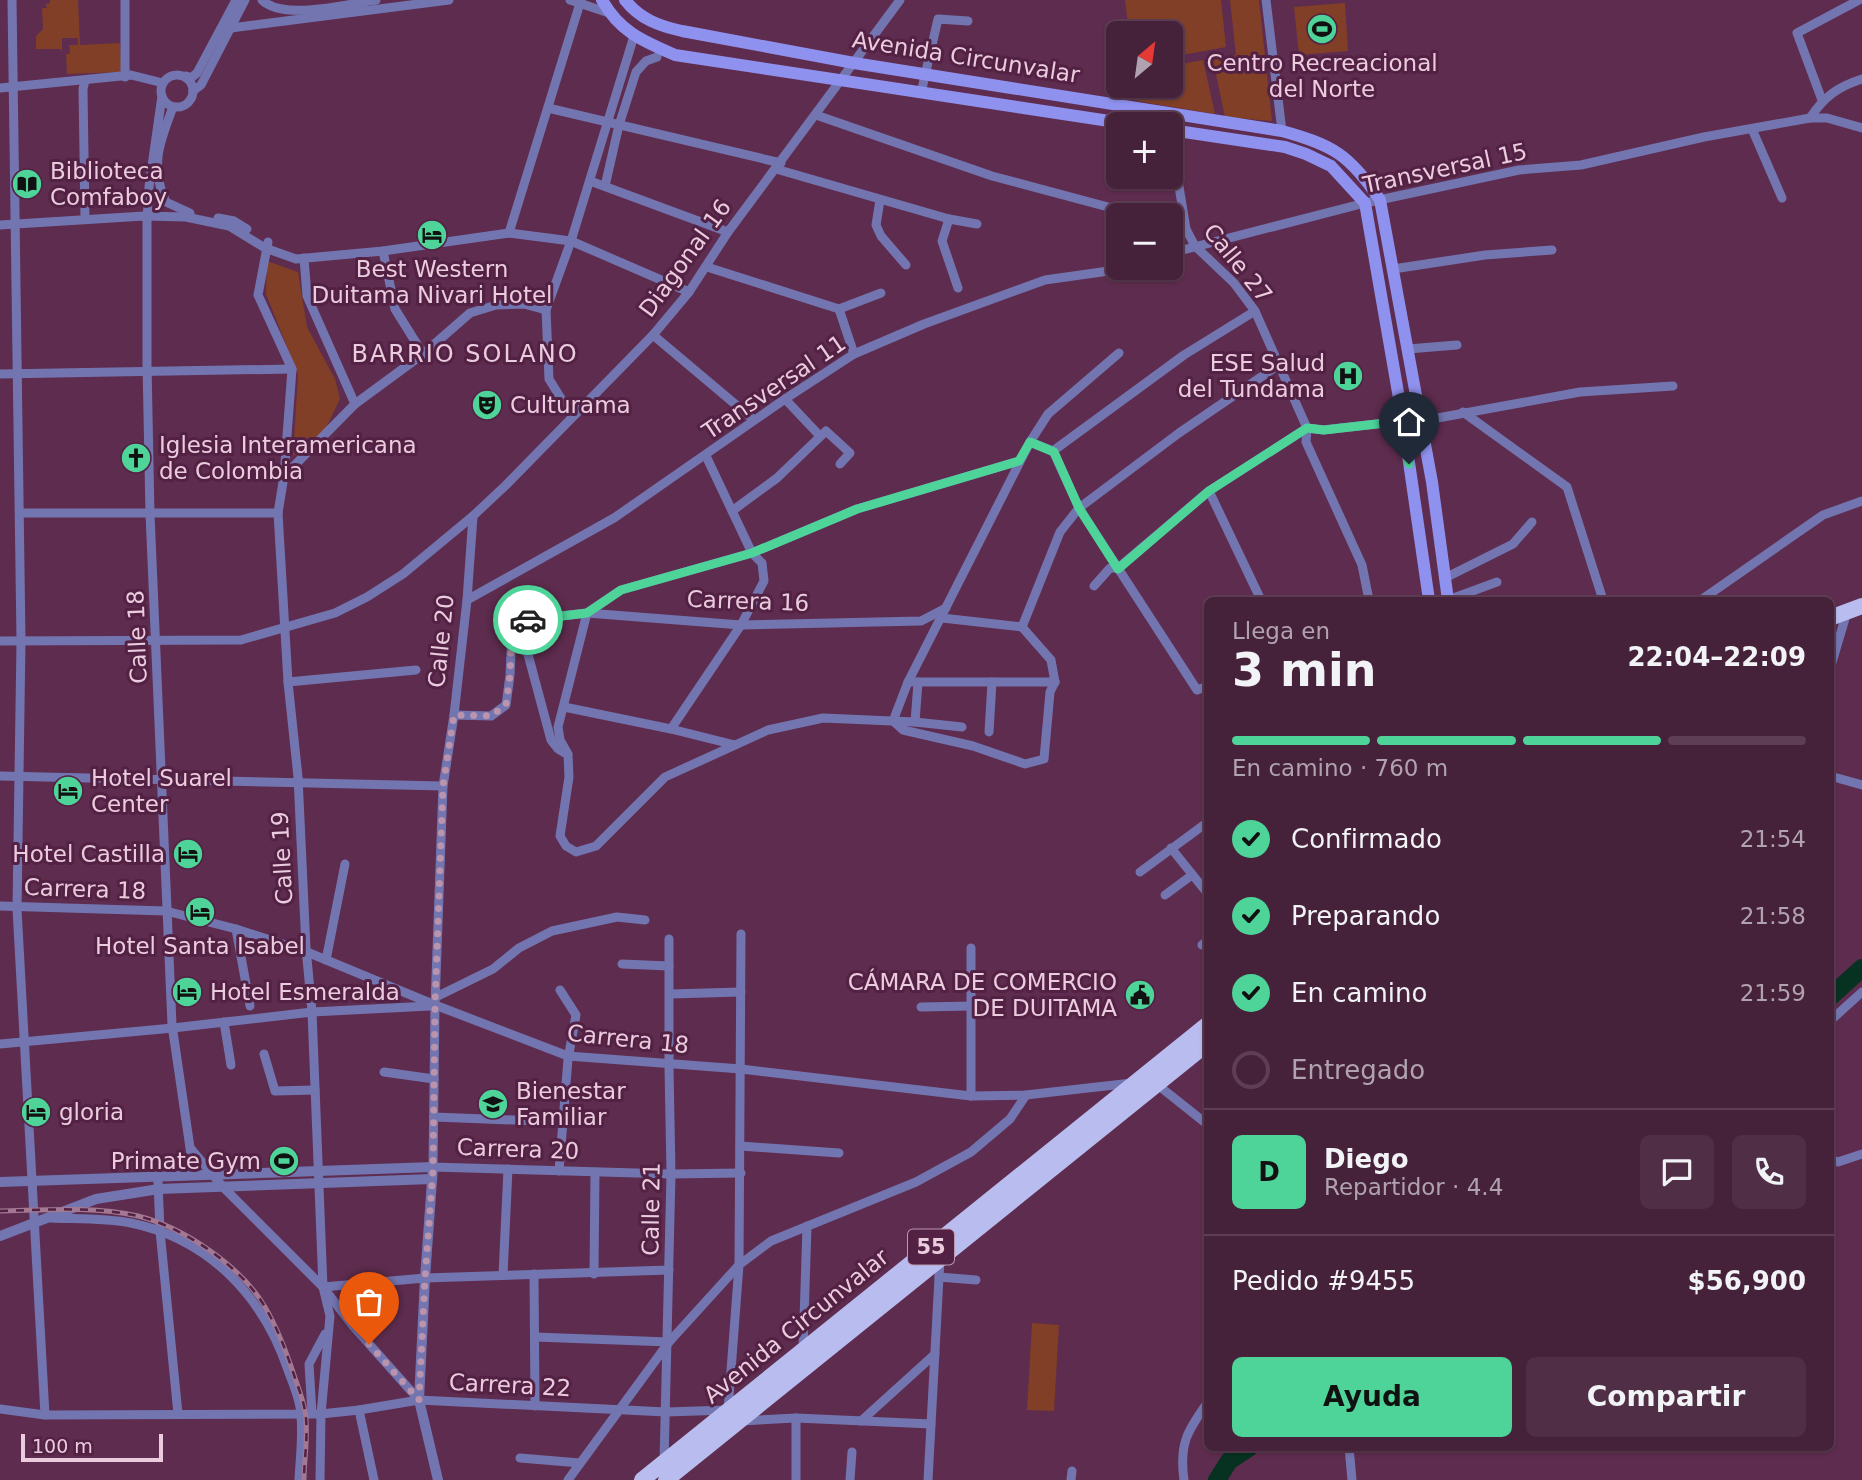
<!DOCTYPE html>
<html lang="es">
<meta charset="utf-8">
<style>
:root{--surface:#46213a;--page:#502e45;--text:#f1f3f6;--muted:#b0a3af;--line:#5e3e54;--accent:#4ed399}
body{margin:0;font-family:"DejaVu Sans",sans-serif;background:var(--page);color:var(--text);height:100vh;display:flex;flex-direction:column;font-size:26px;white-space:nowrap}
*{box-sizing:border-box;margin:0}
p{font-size:23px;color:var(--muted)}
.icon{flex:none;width:38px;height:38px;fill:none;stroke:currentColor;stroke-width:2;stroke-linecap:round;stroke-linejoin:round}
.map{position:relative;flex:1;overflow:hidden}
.sheet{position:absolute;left:1204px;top:597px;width:630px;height:854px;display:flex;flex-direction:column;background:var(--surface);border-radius:10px;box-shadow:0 2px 5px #0004,0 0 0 2px var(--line)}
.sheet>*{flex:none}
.needle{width:46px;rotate:29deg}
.fabs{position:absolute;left:1106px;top:21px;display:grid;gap:14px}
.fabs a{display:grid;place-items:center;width:77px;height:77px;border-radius:10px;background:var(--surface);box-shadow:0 2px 5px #0004,0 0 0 2px var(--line);font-size:35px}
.scale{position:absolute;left:21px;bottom:18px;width:142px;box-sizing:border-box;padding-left:7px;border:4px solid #ebcbde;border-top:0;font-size:19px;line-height:24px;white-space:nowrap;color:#ebcbde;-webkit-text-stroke:5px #522143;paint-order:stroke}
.pin{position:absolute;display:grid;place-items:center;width:60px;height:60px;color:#fff;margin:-72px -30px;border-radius:50% 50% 50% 0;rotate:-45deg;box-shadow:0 0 7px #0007}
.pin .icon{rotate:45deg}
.courier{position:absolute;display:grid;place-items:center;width:70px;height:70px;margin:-35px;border:5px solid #4ed399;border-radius:50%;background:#fff;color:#222;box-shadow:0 2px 9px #0007}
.head em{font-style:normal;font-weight:700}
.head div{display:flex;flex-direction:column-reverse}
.head{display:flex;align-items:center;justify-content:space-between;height:119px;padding:0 28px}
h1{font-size:46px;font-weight:700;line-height:52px}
.bar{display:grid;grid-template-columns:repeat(4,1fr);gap:10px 7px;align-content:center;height:84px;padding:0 28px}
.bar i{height:9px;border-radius:5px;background:var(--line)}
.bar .current{background:var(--accent)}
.bar p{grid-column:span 4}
.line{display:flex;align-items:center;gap:18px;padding:0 28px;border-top:2px solid var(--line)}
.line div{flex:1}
.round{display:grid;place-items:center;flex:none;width:74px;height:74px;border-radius:10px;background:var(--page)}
ol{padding:0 28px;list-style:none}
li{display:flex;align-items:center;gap:21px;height:77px}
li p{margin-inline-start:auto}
li .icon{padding:7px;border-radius:50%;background:var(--accent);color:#111;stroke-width:4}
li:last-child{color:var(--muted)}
li i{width:38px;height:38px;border:4px solid var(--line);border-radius:50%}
.cta{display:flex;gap:14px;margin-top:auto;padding:14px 28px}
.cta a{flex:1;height:80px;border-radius:10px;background:var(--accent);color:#111;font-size:28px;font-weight:700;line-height:80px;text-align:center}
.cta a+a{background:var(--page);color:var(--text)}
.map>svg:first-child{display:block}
.green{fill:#803f26}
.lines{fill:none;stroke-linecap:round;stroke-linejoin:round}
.river{stroke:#073120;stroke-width:18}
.minor{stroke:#7375b0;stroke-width:9}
.tertiary{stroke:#7375b0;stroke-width:10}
.secondary{stroke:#8f91ee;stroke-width:12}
.trunk{stroke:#b8bcee;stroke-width:16}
.rail-casing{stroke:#a27893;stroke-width:5}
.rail{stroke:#522143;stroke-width:2.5;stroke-dasharray:8;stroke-linecap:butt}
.done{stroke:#ba93ac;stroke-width:7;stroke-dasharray:0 12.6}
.route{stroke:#4ed399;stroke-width:9}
.labels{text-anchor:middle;stroke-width:6;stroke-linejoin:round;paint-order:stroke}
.shield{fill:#522143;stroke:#bd98b0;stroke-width:2}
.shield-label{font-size:21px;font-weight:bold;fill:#ebcbde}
.street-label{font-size:23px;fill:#ebcbde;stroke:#522143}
.poi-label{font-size:23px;fill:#ebcbde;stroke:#522143;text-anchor:start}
.neighbourhood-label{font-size:24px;letter-spacing:2px;fill:#ebcbde;stroke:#522143}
</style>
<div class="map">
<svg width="1862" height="1480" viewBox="0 0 1862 1480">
<rect width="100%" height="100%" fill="#5e2c4e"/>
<!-- green -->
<g class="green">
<path d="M50,0H78L80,45L120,43L122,72L67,74L66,54H70L69,45H78V38H62V52L60,49H36V36L43,29L42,8H47L46,4L50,3Z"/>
<path d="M1125,0H1221L1226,47L1171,57V33H1129Z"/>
<path d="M1230,0H1259L1272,121L1225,117L1213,60L1236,55Z"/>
<path d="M1345,3L1348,51L1299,55L1294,7Z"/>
<path d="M1203,60L1215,114L1137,101L1136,86H1171V66Z"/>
<path d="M267,261L298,272L307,327L335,379L340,399L326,428L301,456L293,455L298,375L266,294Z"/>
<path d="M1032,1323L1059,1325L1054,1411L1027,1410Z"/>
</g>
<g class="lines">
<!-- river -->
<g class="river">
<path d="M1830,997L1862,968"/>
<path d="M1217,1480L1229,1461L1250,1447"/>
</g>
<!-- minor -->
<g class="minor">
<path d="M12,0L21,641L17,909L45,1415"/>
<path d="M125,0V77"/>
<path d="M262,0C283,21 348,4 376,0"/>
<path d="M570,0L609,13"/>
<path d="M1266,0L1282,131"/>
<path d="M231,28L449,0"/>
<circle cx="177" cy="91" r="16"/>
<path d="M186,76L191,78L197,73L236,0"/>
<path d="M0,88L131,75L163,83"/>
<path d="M193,91L201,85L245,0"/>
<path d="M921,93L938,19L968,21"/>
<path d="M162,96L149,187L147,221V364L150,514L172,1025L194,1175"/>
<path d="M1822,100L1797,33L1859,0"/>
<path d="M173,107C160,141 149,167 166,202L190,213"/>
<path d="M548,108L781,163"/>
<path d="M816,115L992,176L1138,215"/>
<path d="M1810,118C1824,97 1837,87 1862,79"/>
<path d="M1752,129L1782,198"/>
<path d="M1171,138L1186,229L1195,246L1234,283L1255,311L1307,428L1306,442L1362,565L1369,600"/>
<path d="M776,169L949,219"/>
<path d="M590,181L728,232"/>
<path d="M605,186L619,125L636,72L646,61L657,57"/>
<path d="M880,200L876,225L881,236L906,265"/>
<path d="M218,218L234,221L247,229"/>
<path d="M85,219L83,89L85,80"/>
<path d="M1171,224L1186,229"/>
<path d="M0,225L144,216L186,217L229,226L265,248L296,259L383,251L509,233L571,241L689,292"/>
<path d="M509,233L581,0"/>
<path d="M268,242L258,295L292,369L284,476L278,513L288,682L298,777L306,948L312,1012L323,1287L330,1316L321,1414L320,1480"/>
<path d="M383,251L395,309L423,354"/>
<path d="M1171,253L1365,203L1519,170L1581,165L1704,137L1810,118H1827L1862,128"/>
<path d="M304,258L307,296L355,404"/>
<path d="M707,267L839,309"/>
<path d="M1393,269L1485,255L1552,250"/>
<path d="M958,288L942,241L949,219L977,224"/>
<path d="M839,309L854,354"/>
<path d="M839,309L881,293"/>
<path d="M653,335L754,420"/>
<path d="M1408,349L1457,345"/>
<path d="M0,374L292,369"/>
<path d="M785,399L820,436"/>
<path d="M577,412L562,400L549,379L546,310L571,241L634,36"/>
<path d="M1463,412L1567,487L1603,600"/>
<path d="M1421,421L1580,392L1673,386"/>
<path d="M1030,442L1053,451"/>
<path d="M1053,451L1079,508L1197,690L1208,686"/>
<path d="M1053,451L1184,355L1255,311"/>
<path d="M284,476L355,404L423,354L470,313L496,305L524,304L546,310"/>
<path d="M1209,491L1261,600"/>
<path d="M732,511L777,478L826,431L850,453L840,464"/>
<path d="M20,513H278"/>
<path d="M473,516L467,600L454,715L443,786L435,1005L433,1167L671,1174L741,1173"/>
<path d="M1445,578L1513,544L1532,522"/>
<path d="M1094,586L1110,568H1118L1209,491L1307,428L1323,430L1403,421"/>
<path d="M467,600L614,518L785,399L854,354L924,324L1045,280L1130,268"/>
<path d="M1448,600L1497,582"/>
<path d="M1701,600L1823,515L1862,501"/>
<path d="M942,618L1022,627"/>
<path d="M519,621L551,740L558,749L568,755L569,777L560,836L566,846L576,852L596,846L665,777L768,730L823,718L915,722L962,727"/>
<path d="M0,641L241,640L335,613L367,597L403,574L473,516L506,485L653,335L689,292L728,232L900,0"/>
<path d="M1830,669L1847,612"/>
<path d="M288,682L416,670"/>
<path d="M908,682H1055"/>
<path d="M1055,682L1050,692L1044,759L1025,764L973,746L903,730L893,721L908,682L1030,442L1048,414L1119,353"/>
<path d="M1055,682L1051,660L1022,627L1060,532L1079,508L1179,433L1280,364"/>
<path d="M564,707L671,729L735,745"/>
<path d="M454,715L491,716L506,705L510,675L512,631L519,621L587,613L741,625L921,621L946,608"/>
<path d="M915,722L918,682"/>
<path d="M671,729L741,625L764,581L762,563L752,553L706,456"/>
<path d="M989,732L992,682"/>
<path d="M568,754L560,740L558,727L587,613L621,590L752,553L857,509L1019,461"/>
<path d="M0,776L443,786"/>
<path d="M1830,776L1862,785"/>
<path d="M1171,848L1208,894"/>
<path d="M1140,872L1205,824"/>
<path d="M1165,895L1192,875"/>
<path d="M0,906L166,911L236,929L307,952L435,1005L568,1056L741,1069L971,1096L1026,1095L1132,1083"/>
<path d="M236,929L250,1006"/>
<path d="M1202,945L1208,940"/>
<path d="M326,960L345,864"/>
<path d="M622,964L669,966"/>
<path d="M670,994L741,992"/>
<path d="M436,997L493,969L519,948L552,931L617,917L645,920"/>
<path d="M921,1007L971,1006"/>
<path d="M1830,1021L1862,992"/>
<path d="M224,1022L231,1065"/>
<path d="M0,1044L173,1028L312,1012L430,1006"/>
<path d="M264,1054L275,1091L315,1090"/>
<path d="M384,1072L434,1079"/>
<path d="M1154,1082L1208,1125"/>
<path d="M971,1096V948"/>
<path d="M434,1117L563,1122"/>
<path d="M740,1146L839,1153"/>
<path d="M191,1149L223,1187L323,1287L353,1326L419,1400"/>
<path d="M1830,1159L1838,1162L1862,1154"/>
<path d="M559,1171L568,1059L576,1015L560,990"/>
<path d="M158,1182L160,1231L178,1414"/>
<path d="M51,1218C77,1219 106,1218 131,1223C209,1239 263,1296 288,1370C293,1384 301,1401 301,1416C303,1437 300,1459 299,1480"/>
<path d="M534,1274L535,1406"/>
<path d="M594,1274L595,1172"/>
<path d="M503,1275L508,1169"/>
<path d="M939,1277L976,1280"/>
<path d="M323,1287L425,1278L669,1270"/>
<path d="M535,1337L669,1342"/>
<path d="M803,1350L807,1226"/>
<path d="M0,1409L45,1415L321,1414L359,1410L419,1400L666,1412L728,1410"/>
<path d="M359,1410L374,1480"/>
<path d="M728,1410L739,1265L741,934"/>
<path d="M312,1413L309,1364L325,1334"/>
<path d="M741,1421L796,1418L931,1424"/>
<path d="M861,1421L935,1354"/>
<path d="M1349,1447L1352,1480"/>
<path d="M520,1458L580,1463"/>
<path d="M664,1462L671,1174L669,1067V939"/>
<path d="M568,1480L669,1342L739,1265L771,1241L916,1182L971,1152L1010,1119L1026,1095"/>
<path d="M796,1480V1418"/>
<path d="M850,1480L852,1452"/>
<path d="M928,1480L940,1259"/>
<path d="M1071,1480L1072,1471"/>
<path d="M1184,1480C1179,1444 1187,1431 1208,1402"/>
</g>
<!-- tertiary -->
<g class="tertiary">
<path d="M0,1182L433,1167L425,1278L419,1400L438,1480"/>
<path d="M0,1236L96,1199L159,1189L432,1179"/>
</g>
<!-- secondary -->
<g class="secondary">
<path d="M602,0C620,32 643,41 675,55L1129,124"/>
<path d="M625,0C640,19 659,26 682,31L854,63L1282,131C1333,145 1350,155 1380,200L1432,482L1448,600"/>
<path d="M1171,130L1285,147L1306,154L1331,166L1365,203L1403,421L1429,600"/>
</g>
<!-- trunk -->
<g class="trunk">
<path d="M1830,618L1862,606"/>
<path d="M642,1480L1208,1024"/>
<path d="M666,1480L1208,1043"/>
</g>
<!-- rail casing -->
<g class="rail-casing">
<path id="rail" d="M0,1211C46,1210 93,1206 138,1216C183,1227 241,1266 265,1307C278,1329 286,1351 294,1375C298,1387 303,1399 305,1411C309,1433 304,1458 304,1480"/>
</g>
<!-- rail -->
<use href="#rail" class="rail"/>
</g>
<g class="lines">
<!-- done -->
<path class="done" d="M369,1344L419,1400L425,1278L433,1170L435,1005L443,786L454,715L491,716L506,705L510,675L512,631L519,621L528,620"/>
<!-- route -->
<path class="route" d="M528,620L587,613L621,590L752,553L857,509L1019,461L1030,442L1054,452L1079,508L1118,569L1209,491L1307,428L1324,430L1403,421L1409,464"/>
</g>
<!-- icons -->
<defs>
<g id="stadium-disc" transform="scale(1.575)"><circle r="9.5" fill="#4ed399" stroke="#522143"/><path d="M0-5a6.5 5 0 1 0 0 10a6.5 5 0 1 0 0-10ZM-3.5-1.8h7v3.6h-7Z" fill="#111"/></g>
<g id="library-disc" transform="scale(1.575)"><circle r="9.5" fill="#4ed399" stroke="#522143"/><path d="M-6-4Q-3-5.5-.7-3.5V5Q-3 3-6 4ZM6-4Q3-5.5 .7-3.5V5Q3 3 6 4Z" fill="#111"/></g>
<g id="hotel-disc" transform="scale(1.575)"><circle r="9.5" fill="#4ed399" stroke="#522143"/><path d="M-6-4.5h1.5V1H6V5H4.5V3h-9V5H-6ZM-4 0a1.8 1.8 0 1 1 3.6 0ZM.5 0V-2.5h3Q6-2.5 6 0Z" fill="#111"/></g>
<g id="hospital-disc" transform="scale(1.575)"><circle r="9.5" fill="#4ed399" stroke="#522143"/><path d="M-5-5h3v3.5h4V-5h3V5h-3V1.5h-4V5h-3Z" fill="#111"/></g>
<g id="theatre-disc" transform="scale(1.575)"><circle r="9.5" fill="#4ed399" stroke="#522143"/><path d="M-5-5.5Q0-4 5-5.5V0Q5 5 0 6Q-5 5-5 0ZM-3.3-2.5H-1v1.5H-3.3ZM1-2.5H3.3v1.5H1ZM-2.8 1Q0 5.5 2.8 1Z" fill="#111"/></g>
<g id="church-disc" transform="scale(1.575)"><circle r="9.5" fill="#4ed399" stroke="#522143"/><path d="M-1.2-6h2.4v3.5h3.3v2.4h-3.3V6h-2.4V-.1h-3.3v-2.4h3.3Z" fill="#111"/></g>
<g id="civic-disc" transform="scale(1.575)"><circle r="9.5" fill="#4ed399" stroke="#522143"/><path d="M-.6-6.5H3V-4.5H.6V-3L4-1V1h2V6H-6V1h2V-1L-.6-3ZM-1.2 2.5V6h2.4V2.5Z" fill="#111"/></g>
<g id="school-disc" transform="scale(1.575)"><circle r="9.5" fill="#4ed399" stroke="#522143"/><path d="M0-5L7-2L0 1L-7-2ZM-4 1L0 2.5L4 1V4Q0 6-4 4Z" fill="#111"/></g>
</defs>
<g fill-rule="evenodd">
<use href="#stadium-disc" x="1322" y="29"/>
<use href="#library-disc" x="27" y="184"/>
<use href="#hotel-disc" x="432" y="235"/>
<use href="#hospital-disc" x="1348" y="376"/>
<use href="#theatre-disc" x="487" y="405"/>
<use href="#church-disc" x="136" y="458"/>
<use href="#hotel-disc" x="68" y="791"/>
<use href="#hotel-disc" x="188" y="854"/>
<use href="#hotel-disc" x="200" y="912"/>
<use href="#hotel-disc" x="187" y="992"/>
<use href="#civic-disc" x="1140" y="995"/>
<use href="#school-disc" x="493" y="1104"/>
<use href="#hotel-disc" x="36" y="1112"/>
<use href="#stadium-disc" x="284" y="1161"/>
</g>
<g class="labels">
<!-- shield labels -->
<rect class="shield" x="908" y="1229.5" width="46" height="35" rx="5"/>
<g class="shield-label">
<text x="931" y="1254">55</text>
</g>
<!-- street labels -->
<g class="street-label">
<text transform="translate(966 57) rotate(9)" y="8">Avenida Circunvalar</text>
<text transform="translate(1445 168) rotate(-12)" y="8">Transversal 15</text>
<text transform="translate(685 258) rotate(-54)" y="8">Diagonal 16</text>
<text transform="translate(1238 263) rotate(51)" y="8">Calle 27</text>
<text transform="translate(774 387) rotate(-34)" y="8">Transversal 11</text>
<text transform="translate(748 601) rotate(2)" y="8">Carrera 16</text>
<text transform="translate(137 637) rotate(-92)" y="8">Calle 18</text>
<text transform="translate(441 641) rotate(-84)" y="8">Calle 20</text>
<text transform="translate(282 858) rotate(-93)" y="8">Calle 19</text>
<text transform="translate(85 889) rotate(2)" y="8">Carrera 18</text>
<text transform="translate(628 1039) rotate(6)" y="8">Carrera 18</text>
<text transform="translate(518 1149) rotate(2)" y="8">Carrera 20</text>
<text transform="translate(651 1209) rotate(-89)" y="8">Calle 21</text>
<text transform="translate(796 1326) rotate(-39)" y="8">Avenida Circunvalar</text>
<text transform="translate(510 1385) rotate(3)" y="8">Carrera 22</text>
</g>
<!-- poi labels -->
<g class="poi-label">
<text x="1322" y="71" text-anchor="middle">Centro Recreacional<tspan x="1322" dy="26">del Norte</tspan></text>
<text x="50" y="179">Biblioteca<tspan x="50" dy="26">Comfaboy</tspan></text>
<text x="432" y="277" text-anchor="middle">Best Western<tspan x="432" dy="26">Duitama Nivari Hotel</tspan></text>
<text x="1325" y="371" text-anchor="end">ESE Salud<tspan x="1325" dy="26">del Tundama</tspan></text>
<text x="510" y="413">Culturama</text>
<text x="159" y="453">Iglesia Interamericana<tspan x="159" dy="26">de Colombia</tspan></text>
<text x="91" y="786">Hotel Suarel<tspan x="91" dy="26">Center</tspan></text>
<text x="165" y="862" text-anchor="end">Hotel Castilla</text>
<text x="200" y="954" text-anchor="middle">Hotel Santa Isabel</text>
<text x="1117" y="990" text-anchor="end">CÁMARA DE COMERCIO<tspan x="1117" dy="26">DE DUITAMA</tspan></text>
<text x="210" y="1000">Hotel Esmeralda</text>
<text x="516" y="1099">Bienestar<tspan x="516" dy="26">Familiar</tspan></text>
<text x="59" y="1120">gloria</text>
<text x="261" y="1169" text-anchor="end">Primate Gym</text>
</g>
<!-- neighbourhood labels -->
<g class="neighbourhood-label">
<text x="465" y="362">BARRIO SOLANO</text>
</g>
</g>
</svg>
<div class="fabs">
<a><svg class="needle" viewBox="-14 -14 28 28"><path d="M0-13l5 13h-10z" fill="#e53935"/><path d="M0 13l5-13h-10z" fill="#b0a3af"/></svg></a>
<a>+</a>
<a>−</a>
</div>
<div class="scale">100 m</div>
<div class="pin" style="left:369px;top:1344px;background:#ea580c"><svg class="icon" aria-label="bag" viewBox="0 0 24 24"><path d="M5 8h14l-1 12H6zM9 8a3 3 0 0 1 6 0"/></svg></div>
<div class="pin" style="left:1409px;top:464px;background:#1f2937"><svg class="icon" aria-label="home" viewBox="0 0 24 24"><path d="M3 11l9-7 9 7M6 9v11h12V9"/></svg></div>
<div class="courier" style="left:528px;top:620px"><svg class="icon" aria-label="car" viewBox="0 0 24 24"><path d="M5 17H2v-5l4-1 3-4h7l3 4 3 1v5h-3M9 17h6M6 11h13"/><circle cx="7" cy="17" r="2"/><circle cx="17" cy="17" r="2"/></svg></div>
<section class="sheet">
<div class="head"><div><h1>3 min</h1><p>Llega en</p></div><em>22:04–22:09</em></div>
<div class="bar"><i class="current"></i><i class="current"></i><i class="current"></i><i></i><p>En camino · 760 m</p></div>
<ol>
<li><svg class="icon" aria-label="check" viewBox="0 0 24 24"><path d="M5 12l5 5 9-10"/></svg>Confirmado<p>21:54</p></li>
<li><svg class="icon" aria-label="check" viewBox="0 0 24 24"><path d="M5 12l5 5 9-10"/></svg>Preparando<p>21:58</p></li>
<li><svg class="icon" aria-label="check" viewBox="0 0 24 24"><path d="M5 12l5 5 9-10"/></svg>En camino<p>21:59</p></li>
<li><i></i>Entregado</li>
</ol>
<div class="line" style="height:126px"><b class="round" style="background:var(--accent);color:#111">D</b><div><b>Diego</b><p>Repartidor · 4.4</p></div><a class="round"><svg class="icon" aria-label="chat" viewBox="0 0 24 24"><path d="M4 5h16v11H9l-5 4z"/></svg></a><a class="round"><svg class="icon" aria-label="phone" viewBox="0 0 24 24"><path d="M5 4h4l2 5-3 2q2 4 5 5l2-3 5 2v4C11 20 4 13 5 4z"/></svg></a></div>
<div class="line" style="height:91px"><div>Pedido #9455</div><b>$56,900</b></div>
<div class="cta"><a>Ayuda</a><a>Compartir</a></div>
</section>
</div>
